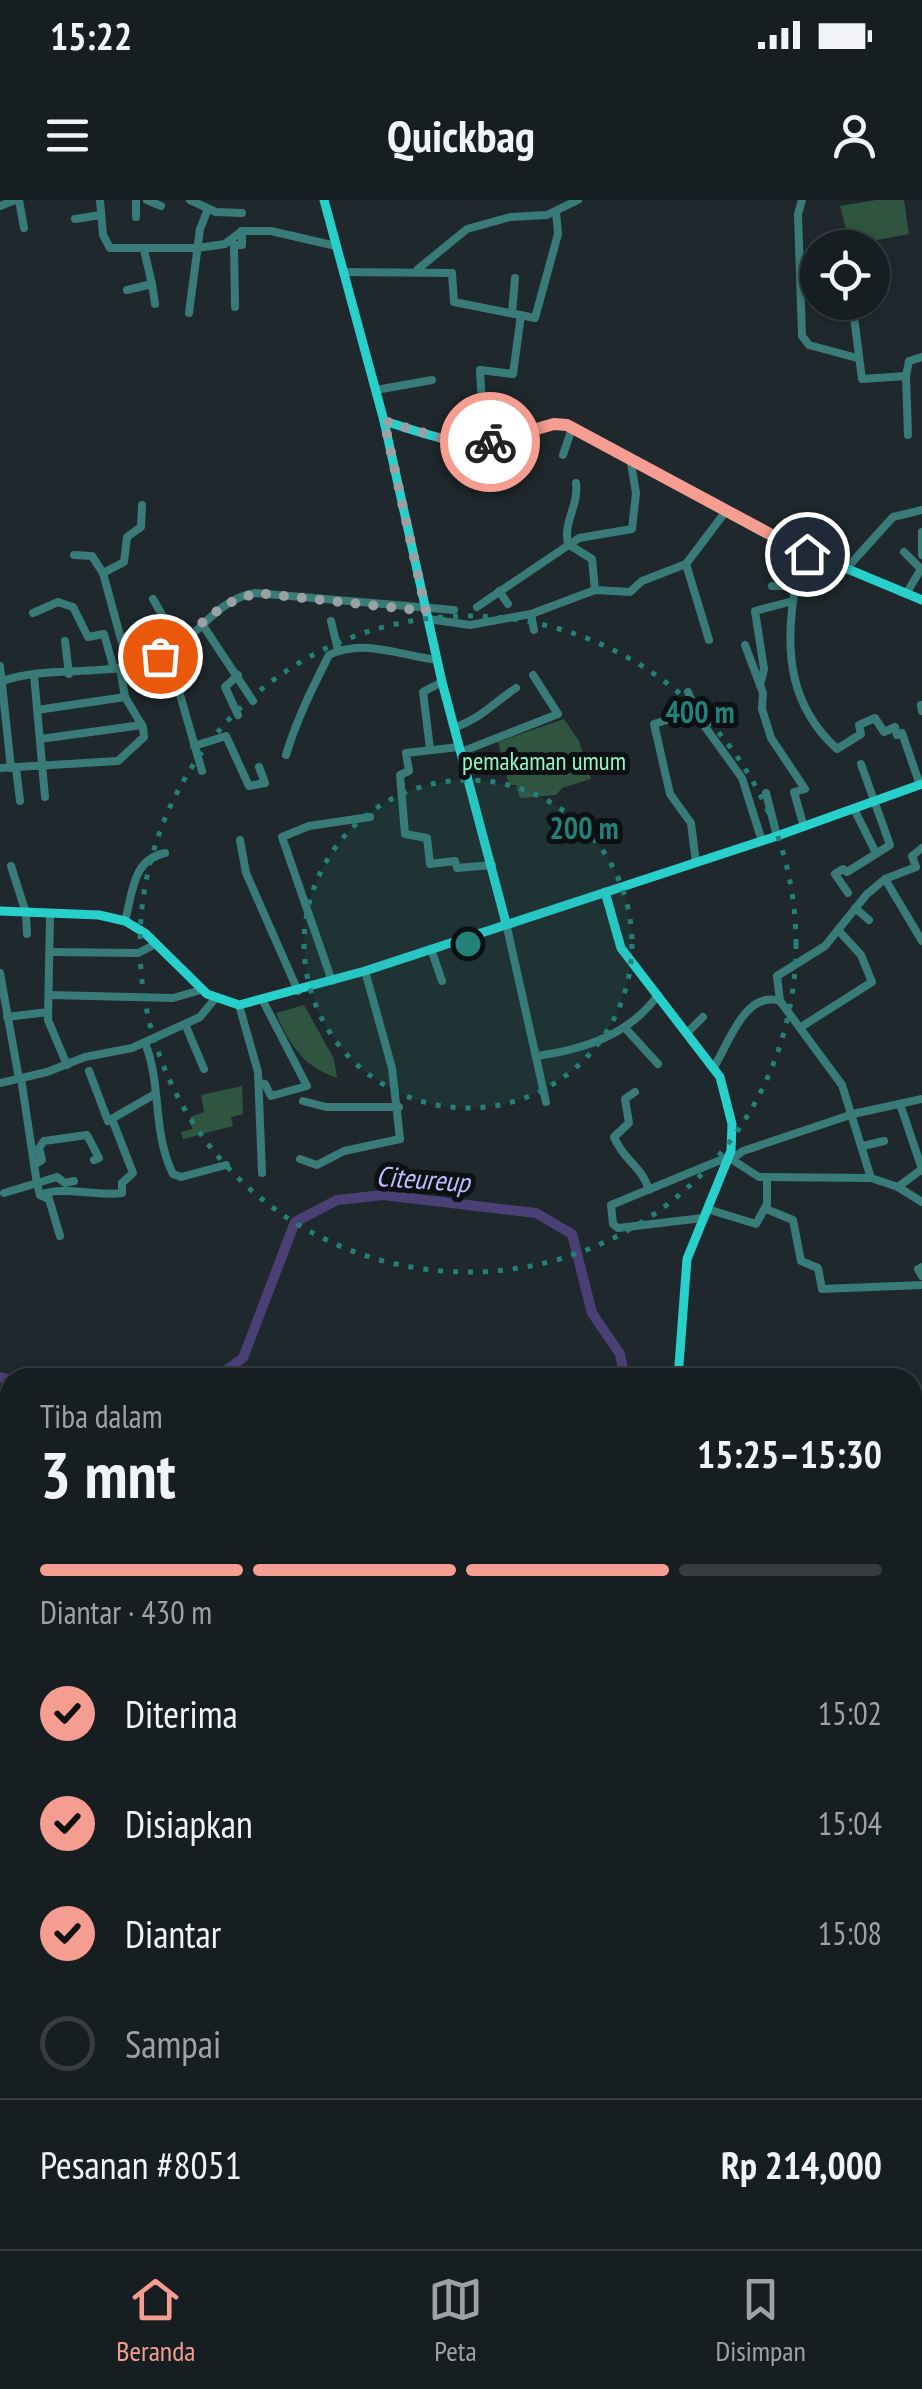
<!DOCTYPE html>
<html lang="id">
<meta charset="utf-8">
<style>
:root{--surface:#171e21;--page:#242b2e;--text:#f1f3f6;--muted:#9ea2a5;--line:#363c3f;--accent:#f59d90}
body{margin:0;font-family:"PT Sans Narrow",sans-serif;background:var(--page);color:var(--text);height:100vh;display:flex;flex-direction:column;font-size:38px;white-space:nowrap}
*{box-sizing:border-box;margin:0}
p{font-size:32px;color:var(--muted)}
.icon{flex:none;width:55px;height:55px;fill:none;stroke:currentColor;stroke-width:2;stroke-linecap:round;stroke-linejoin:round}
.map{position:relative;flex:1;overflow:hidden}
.side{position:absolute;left:0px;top:1168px;width:922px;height:882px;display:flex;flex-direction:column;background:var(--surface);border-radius:30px 30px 0 0;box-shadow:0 2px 8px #0004,0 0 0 2px var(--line)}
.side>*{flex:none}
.controls{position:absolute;left:800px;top:30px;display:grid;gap:20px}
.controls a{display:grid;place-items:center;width:90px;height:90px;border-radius:50%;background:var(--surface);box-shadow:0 2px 8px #0004,0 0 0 2px var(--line);font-size:50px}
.pin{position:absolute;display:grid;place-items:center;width:85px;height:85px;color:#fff;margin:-42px;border:5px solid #fff;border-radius:50%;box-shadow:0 2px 10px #0007}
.courier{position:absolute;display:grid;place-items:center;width:100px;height:100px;margin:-50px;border:8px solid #f59d90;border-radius:50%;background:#fff;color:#222;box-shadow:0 2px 12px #0007}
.headline em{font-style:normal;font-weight:600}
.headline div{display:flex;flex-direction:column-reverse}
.headline{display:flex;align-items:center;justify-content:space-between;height:170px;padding:0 40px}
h1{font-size:65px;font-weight:600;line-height:75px}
.bar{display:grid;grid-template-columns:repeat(4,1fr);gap:15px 10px;align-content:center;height:120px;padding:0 40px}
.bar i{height:12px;border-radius:8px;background:var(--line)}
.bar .active{background:var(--accent)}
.bar p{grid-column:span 4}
.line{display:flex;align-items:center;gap:25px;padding:0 40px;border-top:2px solid var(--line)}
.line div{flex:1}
ol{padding:0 40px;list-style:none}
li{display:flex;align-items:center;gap:30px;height:110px}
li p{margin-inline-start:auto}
li .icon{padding:10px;border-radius:50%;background:var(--accent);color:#111;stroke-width:4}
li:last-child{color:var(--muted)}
li i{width:55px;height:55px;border:5px solid var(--line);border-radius:50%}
.status{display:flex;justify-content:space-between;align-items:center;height:70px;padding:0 50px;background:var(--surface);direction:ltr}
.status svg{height:28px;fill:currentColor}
header{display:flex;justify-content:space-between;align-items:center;height:130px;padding:0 40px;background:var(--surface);font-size:45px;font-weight:600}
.dock{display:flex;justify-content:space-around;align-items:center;height:140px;border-top:2px solid var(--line);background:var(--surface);font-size:28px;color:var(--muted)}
.dock a{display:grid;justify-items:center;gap:5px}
.dock .active{color:var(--accent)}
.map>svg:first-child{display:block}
.green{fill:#2f5440}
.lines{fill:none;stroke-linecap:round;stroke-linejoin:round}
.stream{stroke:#4a4076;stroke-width:2.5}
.river{stroke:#4a4076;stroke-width:10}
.minor{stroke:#397b78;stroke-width:8}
.major{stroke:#28d0cc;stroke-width:9}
.done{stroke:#9aa1a4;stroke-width:10;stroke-dasharray:0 18}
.route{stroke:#f59d90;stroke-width:12}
.ring{fill:none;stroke:#24817a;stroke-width:5;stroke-dasharray:5 10}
.labels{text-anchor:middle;stroke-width:10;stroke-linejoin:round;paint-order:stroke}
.park-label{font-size:25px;fill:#92f5c0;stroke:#0c1012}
.water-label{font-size:28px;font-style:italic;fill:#c3bafe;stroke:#0c1012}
.centre{fill:#24817a;stroke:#0c1012;stroke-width:5}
.ring-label{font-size:30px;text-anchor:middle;font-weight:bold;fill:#24817a;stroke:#0c1012;stroke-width:10;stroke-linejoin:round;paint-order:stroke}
</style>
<div class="status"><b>15:22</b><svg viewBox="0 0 49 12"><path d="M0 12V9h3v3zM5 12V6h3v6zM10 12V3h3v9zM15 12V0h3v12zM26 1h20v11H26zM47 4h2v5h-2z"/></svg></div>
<header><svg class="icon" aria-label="menu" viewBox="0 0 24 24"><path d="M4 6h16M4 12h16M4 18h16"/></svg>Quickbag<svg class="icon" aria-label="person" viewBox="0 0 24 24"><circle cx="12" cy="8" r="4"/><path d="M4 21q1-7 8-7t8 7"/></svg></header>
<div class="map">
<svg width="922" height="2049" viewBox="0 0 922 2049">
<rect width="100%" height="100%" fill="#1f282c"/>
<!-- green -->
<g class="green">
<path d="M876,0H904L909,34L850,45L840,6Z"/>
<path d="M564,519L579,541L591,579L562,588L556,595L520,598L516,585H509L498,542Z"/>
<path d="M304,805L334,859L337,878C303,867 289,844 276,813Z"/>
<path d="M242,886L243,914L231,917L233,926L183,939L181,932L192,929L190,917L204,912L201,895Z"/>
</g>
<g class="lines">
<!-- stream -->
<path class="stream" d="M0,1393L10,1387"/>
<!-- river -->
<g class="river">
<path d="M0,1177L10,1180"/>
<path d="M215,1178L243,1158L295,1022L337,1000L383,995L536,1013L572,1034L592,1113L620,1154L625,1178"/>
</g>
<!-- minor -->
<g class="minor">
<path d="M19,0L24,28"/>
<path d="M100,0L103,35L110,48H197L225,44L242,31"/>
<path d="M147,0L161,6"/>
<path d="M190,0L216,12L242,13"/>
<path d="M802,0L798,14L802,136L809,145L857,158"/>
<path d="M0,6L15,0"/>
<path d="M136,17V0"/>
<path d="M75,19L101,15"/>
<path d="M242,31H271L336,46"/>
<path d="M418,69L467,29L510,17L547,15L578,0"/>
<path d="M343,72L452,73L454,102L535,118L558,34L556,12"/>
<path d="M152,84L155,104"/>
<path d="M127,90L152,84L144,50"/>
<path d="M235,107L234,45H242V31"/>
<path d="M189,113L200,29L208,9"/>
<path d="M512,113L515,78"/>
<path d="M854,117L862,179L906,176L909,161L922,157"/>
<path d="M906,176L908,235"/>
<path d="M376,190L432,180"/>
<path d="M484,242L480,170L513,174L521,115"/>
<path d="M563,255L572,228"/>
<path d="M576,283C579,306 563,321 568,344L592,359L595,390"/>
<path d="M922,332V355"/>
<path d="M904,352L921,369L906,394"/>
<path d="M74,355L92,356L103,373L124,362L127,337L141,327L142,305"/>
<path d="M686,364L709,440"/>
<path d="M845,370L893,317L922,310"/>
<path d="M103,373L128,465"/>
<path d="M772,386H804L834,367"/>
<path d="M804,386L794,394C785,453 790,506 837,549L861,534L859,525L875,518L884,532L895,527L897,535L902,533L920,585"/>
<path d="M499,391L508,404"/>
<path d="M153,399L179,445"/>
<path d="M477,407L579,338L632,329L636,293L630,257"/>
<path d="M33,413L58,402L73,407L88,437L104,434L114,469"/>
<path d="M531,414L534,430"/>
<path d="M428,419L470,425L531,414L595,390L630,392L642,381L686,364L726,311"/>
<path d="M331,421L338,450"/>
<path d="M202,424L253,501"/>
<path d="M65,441L69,474"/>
<path d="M745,445L763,493L762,509L771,538L805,589L794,592L804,627"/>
<path d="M168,453L202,571"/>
<path d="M0,466L11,568"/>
<path d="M120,468L125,497"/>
<path d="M34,475L45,597"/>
<path d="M0,482C53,462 113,482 167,453C199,436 217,399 255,393L454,410"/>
<path d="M760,485L764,469L755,411L793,401"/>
<path d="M688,492L698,517L742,578L762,641"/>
<path d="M921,505L922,511"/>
<path d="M695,511L654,524L670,594L691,623L696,663"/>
<path d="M238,515L225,487L238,475"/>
<path d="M454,528C482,518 492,504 516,488"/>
<path d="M40,539L142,525"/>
<path d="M194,546L226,536L249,586L265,583L259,567"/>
<path d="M459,547L406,553L409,571L400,575L405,634L427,638L430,664L455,661L457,668L492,665"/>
<path d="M430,549L423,492L442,482"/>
<path d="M461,552L558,514L533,475"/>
<path d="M286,555C297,518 313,487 329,455C364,438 402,456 437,460"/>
<path d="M0,568L118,561L144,537L143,527L125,497L37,510"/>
<path d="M16,568L20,601"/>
<path d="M766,593L777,636"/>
<path d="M854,609L876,653"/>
<path d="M240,640L246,673L298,791"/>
<path d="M11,666L26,713L27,734"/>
<path d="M885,679L922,741"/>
<path d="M848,693L835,674L843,669L847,672L890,645L861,564"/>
<path d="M855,708L869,720"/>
<path d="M50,715L48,820L67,865"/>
<path d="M125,721C133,692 132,660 165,653"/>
<path d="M506,723L546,902"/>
<path d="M431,749L442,781"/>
<path d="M50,752L138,753L156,744"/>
<path d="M0,773L19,879"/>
<path d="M332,781L282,637L309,626L370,617"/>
<path d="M49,795L173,798L201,790"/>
<path d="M239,805L258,872L262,973"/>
<path d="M7,817L48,812"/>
<path d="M185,824L204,869"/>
<path d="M801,827L872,782L861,755L839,731"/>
<path d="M626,829L658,864"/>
<path d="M687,833L703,817"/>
<path d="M145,843C162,885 152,932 173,974L181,977L226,965"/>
<path d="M537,856C585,849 629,835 658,795"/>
<path d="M714,867C729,843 745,790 780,801"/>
<path d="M89,871L108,921L155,894"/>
<path d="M21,878L37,984L40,995L49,999L60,1036"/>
<path d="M0,883L47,872L85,857L132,848L200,817L214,800"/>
<path d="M259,883L265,884L271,896L307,886L263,801"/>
<path d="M635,892L625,899L629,923L614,937C623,960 642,966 649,990"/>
<path d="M303,901L326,907H399"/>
<path d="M863,946L884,941"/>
<path d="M300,959L317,965L344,951L400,939L392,868L365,771"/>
<path d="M732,959L743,951L853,914L922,899"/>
<path d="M34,965L42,960L39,948L44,941L87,935L99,958L94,960"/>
<path d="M871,978L842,885L780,801L777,776L825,746L867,694L885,679L916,667L912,656L922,648"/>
<path d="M898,987L922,969L900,904"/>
<path d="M4,993L57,977L65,983L74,981"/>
<path d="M40,995C64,985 94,997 122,993V983L133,973L112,919"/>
<path d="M707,1009L756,1024L767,1004V978"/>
<path d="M766,1009L793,1020L801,1061L818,1068L822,1089L922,1085"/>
<path d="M703,1018L618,1028L613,1024L611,1005L728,957L759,977L871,978L898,987L922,1002"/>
<path d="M922,1067L918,1069L922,1076"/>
<path d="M912,1346H922"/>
<path d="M0,1690L10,1686"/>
<path d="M912,1830L922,1827"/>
<path d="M912,1969L922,1990"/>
<path d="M0,1987L10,1990"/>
<path d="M0,2021L19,2049"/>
<path d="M142,2040L158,2049"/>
<path d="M185,2040L201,2049"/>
<path d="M230,2040L246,2049"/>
<path d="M275,2040L292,2049"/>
<path d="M328,2040H349L356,2049"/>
<path d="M782,2040L790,2049"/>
<path d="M119,2049L122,2040"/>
<path d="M591,2049L592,2040"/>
<path d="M848,2049L855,2040"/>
</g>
<!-- major -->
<g class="major">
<path d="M324,0L384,221L442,482L506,723"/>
<path d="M384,221C421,232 460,249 499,240C521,236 544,221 567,225L776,339L922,400"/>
<path d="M605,692L621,748L720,877L732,924L731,951L687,1059L678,1178"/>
<path d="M0,711L99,715L125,721L145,733L207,794L239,805L365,771L777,636L922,584"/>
<path d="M50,2049L56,2040"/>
</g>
</g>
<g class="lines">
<!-- done -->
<path class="done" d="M160,456L226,404L256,393L426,411L384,221L451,241L490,242"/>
<!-- route -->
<path class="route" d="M490,242L554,224L567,225L807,354"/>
</g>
<!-- distance rings -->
<circle cx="468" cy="744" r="164" fill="#24817a" fill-opacity=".12"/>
<g class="ring">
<circle cx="468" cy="744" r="164"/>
<circle cx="468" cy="744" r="328"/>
</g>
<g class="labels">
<!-- park labels -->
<g class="park-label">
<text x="544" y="570">pemakaman umum</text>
</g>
<!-- water labels -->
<g class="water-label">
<text transform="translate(423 979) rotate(4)" y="10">Citeureup</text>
</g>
</g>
<circle cx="468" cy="744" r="15" class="centre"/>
<g class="ring-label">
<text x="700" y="523">400 m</text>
<text x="584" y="639">200 m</text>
</g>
</svg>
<div class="controls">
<a><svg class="icon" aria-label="locate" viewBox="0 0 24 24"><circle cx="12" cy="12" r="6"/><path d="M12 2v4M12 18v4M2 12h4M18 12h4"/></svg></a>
</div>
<div class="pin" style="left:160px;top:456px;background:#ea580c"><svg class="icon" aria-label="bag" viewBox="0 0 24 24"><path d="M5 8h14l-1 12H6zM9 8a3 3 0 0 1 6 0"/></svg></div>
<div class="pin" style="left:807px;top:354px;background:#1f2937"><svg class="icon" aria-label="home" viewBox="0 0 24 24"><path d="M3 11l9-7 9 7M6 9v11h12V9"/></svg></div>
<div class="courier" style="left:490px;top:242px"><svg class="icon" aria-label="bike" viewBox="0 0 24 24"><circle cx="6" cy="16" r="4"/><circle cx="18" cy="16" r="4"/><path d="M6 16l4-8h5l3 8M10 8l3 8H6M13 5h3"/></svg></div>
<section class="side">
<div class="headline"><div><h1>3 mnt</h1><p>Tiba dalam</p></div><em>15:25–15:30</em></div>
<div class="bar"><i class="active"></i><i class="active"></i><i class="active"></i><i></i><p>Diantar · 430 m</p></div>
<ol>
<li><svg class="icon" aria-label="check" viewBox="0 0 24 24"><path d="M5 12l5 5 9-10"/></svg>Diterima<p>15:02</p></li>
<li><svg class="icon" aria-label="check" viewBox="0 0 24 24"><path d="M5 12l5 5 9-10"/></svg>Disiapkan<p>15:04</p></li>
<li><svg class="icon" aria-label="check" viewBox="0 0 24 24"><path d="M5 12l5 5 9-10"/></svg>Diantar<p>15:08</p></li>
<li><i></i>Sampai</li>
</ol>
<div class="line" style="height:130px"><div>Pesanan #8051</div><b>Rp 214,000</b></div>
</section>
</div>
<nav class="dock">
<a class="active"><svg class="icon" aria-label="home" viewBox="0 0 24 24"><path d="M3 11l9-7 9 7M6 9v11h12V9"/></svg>Beranda</a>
<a><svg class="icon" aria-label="map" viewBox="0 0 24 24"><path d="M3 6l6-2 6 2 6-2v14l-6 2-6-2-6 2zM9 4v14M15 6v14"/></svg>Peta</a>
<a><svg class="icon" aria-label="saved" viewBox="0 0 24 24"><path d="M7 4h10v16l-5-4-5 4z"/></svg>Disimpan</a>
</nav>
